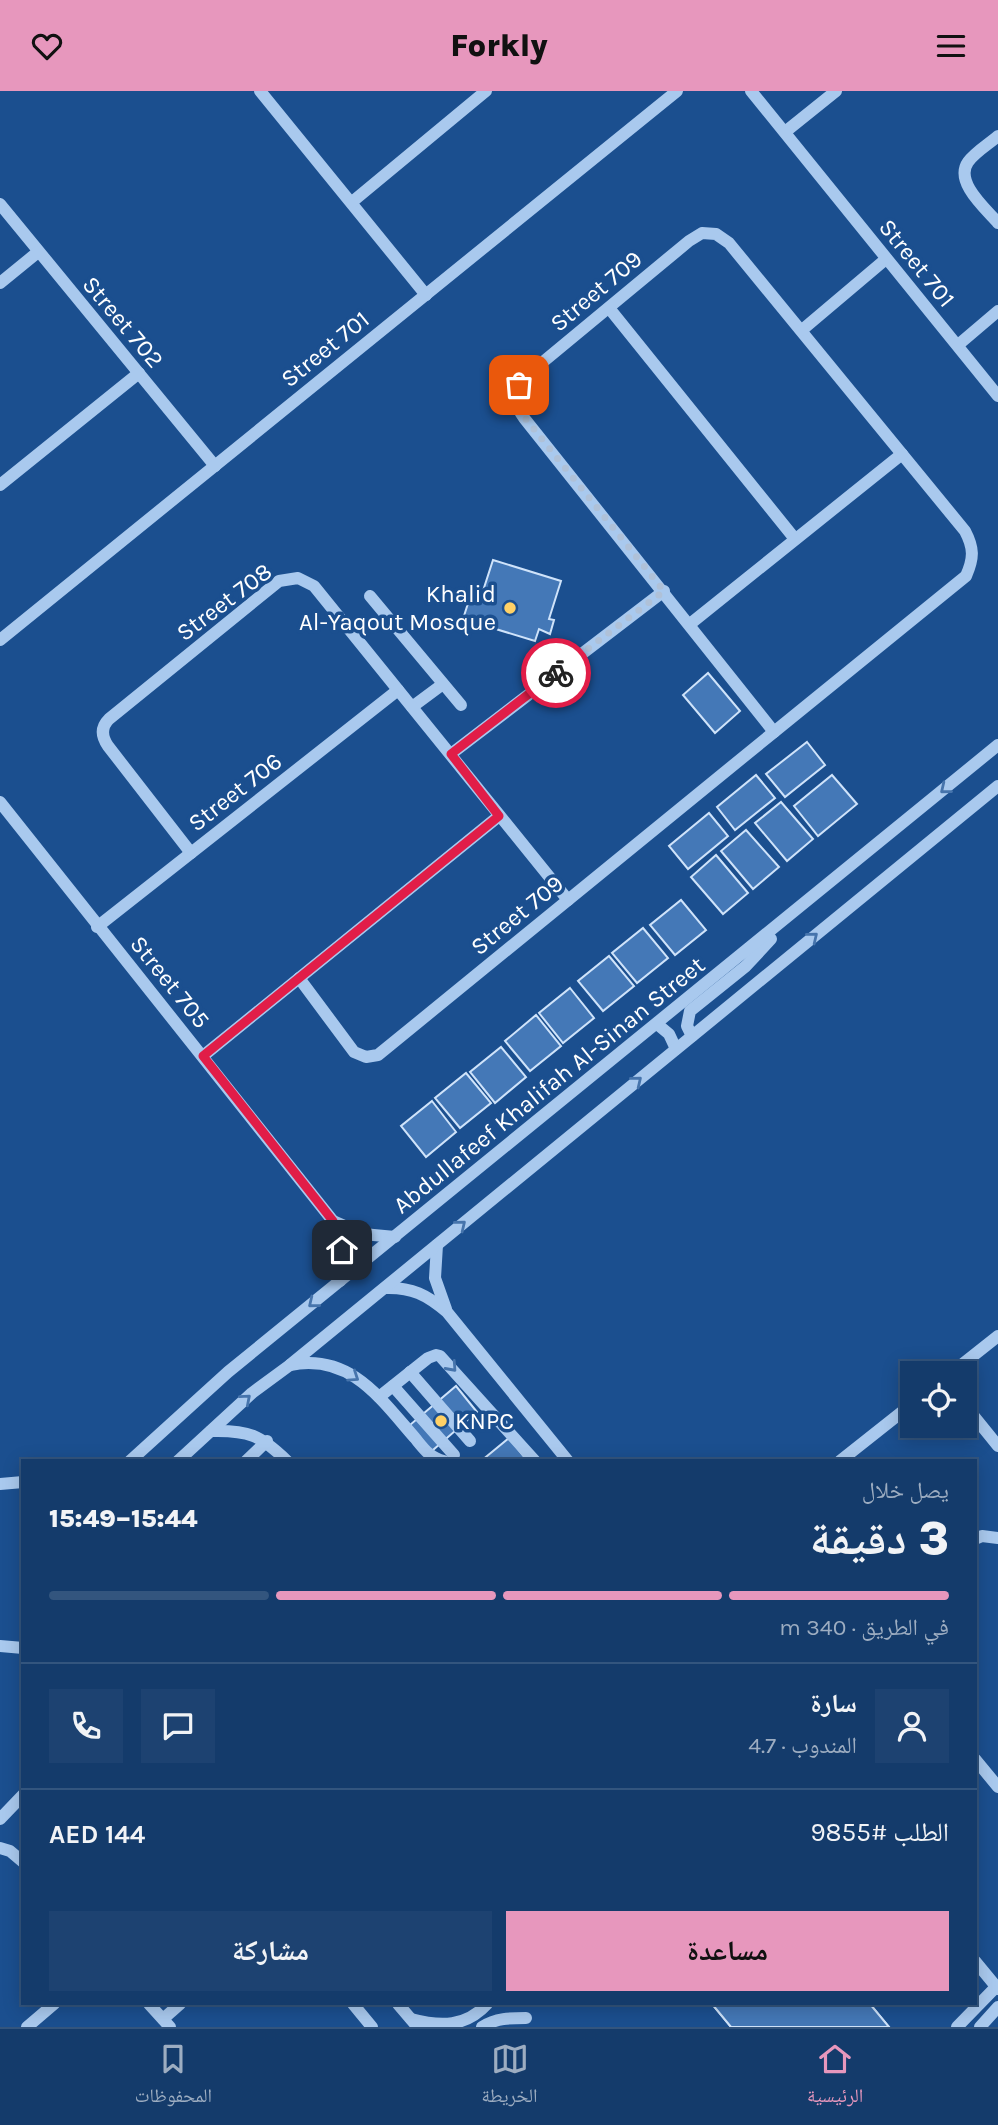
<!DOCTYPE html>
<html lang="ar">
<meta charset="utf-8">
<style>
:root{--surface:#143b6b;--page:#1d4271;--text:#f1f3f6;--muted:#9dadc1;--line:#33557e;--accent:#e797bd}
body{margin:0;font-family:Karla,"Noto Naskh Arabic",sans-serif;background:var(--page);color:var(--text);direction:rtl;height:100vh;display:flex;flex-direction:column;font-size:26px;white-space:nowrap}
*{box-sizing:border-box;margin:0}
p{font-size:23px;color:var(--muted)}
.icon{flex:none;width:38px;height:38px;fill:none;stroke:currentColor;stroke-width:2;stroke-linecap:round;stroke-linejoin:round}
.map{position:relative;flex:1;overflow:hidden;direction:ltr}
.side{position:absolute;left:21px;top:1368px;width:956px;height:546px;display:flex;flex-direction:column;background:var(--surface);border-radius:0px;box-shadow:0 4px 18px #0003,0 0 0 2px var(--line);direction:rtl}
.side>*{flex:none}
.buttons{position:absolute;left:900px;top:1270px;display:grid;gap:14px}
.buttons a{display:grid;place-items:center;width:77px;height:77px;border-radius:0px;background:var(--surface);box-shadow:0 4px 18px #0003,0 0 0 2px var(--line);font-size:35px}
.pin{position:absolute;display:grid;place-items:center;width:60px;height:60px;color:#fff;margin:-30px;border-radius:14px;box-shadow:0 4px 10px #0006}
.courier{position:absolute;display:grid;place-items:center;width:70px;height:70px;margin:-35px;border:5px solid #e11d48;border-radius:50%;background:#fff;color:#222;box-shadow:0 2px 9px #0007}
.head em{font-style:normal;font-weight:800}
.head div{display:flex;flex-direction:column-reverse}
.head{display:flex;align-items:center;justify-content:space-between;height:119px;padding:0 28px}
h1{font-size:46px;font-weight:800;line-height:52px}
.bar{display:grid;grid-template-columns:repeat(4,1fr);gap:10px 7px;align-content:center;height:84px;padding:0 28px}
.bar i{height:9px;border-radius:5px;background:var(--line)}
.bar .selected{background:var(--accent)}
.bar p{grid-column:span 4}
.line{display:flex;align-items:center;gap:18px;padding:0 28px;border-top:2px solid var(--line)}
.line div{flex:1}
.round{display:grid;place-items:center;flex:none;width:74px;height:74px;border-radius:0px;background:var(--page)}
.primary-button{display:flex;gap:14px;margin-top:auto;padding:14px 28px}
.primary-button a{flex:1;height:80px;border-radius:0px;background:var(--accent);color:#111;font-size:28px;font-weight:800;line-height:80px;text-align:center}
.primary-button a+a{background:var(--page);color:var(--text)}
header{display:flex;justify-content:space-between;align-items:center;height:91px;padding:0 28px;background:var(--accent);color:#111;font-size:32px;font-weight:800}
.tabs{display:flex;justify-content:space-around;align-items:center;height:98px;border-top:2px solid var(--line);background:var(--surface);font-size:19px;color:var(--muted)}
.tabs a{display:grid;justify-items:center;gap:4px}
.tabs .selected{color:var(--accent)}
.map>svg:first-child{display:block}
.building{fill:#4478b7;stroke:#cfe3fa;stroke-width:2}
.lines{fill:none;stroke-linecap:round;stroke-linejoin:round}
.minor{stroke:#a9c9ee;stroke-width:12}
.oneway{stroke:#4674ac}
.done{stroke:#afc1d8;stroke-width:7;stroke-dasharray:0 12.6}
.route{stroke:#e11d48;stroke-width:9}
.poi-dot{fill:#ffd166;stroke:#1b4f8f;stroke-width:2.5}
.labels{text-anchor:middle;stroke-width:7;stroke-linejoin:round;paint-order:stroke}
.street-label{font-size:24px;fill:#fff;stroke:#1b4f8f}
.poi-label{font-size:24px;fill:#fff;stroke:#1b4f8f;text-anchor:end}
</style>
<header><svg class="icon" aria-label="menu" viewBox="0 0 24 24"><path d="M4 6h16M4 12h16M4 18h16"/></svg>Forkly<svg class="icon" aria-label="heart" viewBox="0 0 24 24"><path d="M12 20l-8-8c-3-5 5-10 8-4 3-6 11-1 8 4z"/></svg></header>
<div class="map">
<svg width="998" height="1936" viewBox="0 0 998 1936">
<rect width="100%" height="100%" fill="#1b4f8f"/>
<!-- building -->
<g class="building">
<path d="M493,469L561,490L549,528L554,529L550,543L539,538L535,550L463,528L471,503L481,506Z"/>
<path d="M708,582L740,620L715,642L683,604Z"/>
<path d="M807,651L825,674L785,706L766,683Z"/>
<path d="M756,684L775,707L735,739L717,716Z"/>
<path d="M832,684L857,713L818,745L794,715Z"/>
<path d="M781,711L813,748L787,770L755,732Z"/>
<path d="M709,722L728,745L688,778L669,755Z"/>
<path d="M746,739L779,776L753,798L721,760Z"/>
<path d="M716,764L748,802L723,823L691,786Z"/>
<path d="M681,809L706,839L675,864L650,834Z"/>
<path d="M643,837L668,867L637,892L612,862Z"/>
<path d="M609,865L634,895L603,920L578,890Z"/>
<path d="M570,897L594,927L563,952L539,922Z"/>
<path d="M536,924L561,955L530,980L505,950Z"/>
<path d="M501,956L526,986L495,1012L470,981Z"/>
<path d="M466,982L491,1012L460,1037L435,1007Z"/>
<path d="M432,1010L456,1041L426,1066L401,1035Z"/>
<path d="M456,1295L477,1321L426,1365L404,1339Z"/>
<path d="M509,1347L525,1367L521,1370H481Z"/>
<path d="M712,1913H870L889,1936H731Z"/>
<path d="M712,1913H870L889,1936H731Z"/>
</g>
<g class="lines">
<!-- minor -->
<g class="minor">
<path d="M260,0L426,204"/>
<path d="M751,0L998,305"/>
<path d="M785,41L836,0"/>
<path d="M998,45C989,53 975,61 968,71C954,91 986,118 998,132"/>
<path d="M352,111L486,0"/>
<path d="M0,113L215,375"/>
<path d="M702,142L716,143L729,152L965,440C974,457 974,467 966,485L774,641L524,327C513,312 514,299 526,285L689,150Z"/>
<path d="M0,192L38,161"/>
<path d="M609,217L795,448"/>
<path d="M802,239L886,168"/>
<path d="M958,254L998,220"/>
<path d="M0,394L139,282"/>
<path d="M370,505L461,614"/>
<path d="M690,533L902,363"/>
<path d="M0,549L677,0"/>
<path d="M412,616L443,593"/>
<path d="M451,663L664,500"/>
<path d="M0,711L333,1130L342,1159L340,1190"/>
<path d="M191,762L108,655C101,645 101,636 109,628L279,490L298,487L314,495L568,809"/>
<path d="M97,836L398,599"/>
<path d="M299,887L354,961L366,966L378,964L774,641"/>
<path d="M657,933L669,943L676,958"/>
<path d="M692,945L687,935L690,920L746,875L771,848"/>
<path d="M203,965L499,725"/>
<path d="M333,1130L363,1143L395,1146"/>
<path d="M437,1154L435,1187L446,1218"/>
<path d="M385,1197C412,1196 427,1204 447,1221L568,1370"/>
<path d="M290,1274C350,1262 380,1307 415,1347C424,1358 430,1367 444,1370"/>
<path d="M410,1281L470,1350"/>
<path d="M950,1283L998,1245"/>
<path d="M393,1295L454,1364"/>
<path d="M379,1306L428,1267L436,1264L440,1265L535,1370"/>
<path d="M964,1313L998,1355"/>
<path d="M211,1340C249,1339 260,1344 287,1370"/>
<path d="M130,1370L228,1281L998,654"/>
<path d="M178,1370L252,1302L290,1274L998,695"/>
<path d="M246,1370L267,1350"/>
<path d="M840,1370L912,1313"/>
<path d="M0,1393L23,1391"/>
<path d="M975,1448L982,1445L998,1447"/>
<path d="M0,1555L23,1557"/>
<path d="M975,1668L998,1696"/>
<path d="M0,1728L23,1704"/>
<path d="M0,1757L10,1760L23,1771"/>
<path d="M975,1870L998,1898"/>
<path d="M149,1913L170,1936"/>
<path d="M353,1913L372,1936"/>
<path d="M398,1913L415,1933"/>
<path d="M163,1928L180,1913"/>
<path d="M411,1928C441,1936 466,1936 487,1913"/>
<path d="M27,1936L54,1913"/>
<path d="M482,1936C496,1927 510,1927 526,1927"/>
<path d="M957,1936L996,1896"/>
<path d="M980,1936L998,1916"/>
</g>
</g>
<!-- one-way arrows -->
<defs><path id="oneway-chevron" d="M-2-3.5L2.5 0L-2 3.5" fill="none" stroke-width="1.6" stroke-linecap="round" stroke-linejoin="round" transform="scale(1.75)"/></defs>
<g class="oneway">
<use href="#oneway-chevron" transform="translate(945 698) rotate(141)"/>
<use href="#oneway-chevron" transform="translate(813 846) rotate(-39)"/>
<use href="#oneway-chevron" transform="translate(637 990) rotate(-39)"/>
<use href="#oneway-chevron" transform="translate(461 1134) rotate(-39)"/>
<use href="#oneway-chevron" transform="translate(313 1212) rotate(141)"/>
<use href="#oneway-chevron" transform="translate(452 1276) rotate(48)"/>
<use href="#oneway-chevron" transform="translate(354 1286) rotate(34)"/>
<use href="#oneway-chevron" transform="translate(246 1308) rotate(-41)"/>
</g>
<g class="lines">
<!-- done -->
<path class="done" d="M519,294L516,306L517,317L664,500L556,582"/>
<!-- route -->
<path class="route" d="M342,1159L333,1130L203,965L499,725L451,663L556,582"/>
</g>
<!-- markers -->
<g class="poi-dot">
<circle cx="510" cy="517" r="7"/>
<circle cx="441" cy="1330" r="7"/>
</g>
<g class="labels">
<!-- street labels -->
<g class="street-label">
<text transform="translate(917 172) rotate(51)" y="8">Street 701</text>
<text transform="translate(596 200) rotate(-40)" y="8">Street 709</text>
<text transform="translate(123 231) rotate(50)" y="8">Street 702</text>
<text transform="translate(325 258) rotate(-39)" y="8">Street 701</text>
<text transform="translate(224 511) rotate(-37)" y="8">Street 708</text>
<text transform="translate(235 701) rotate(-38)" y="8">Street 706</text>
<text transform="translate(517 824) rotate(-39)" y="8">Street 709</text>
<text transform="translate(170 891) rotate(51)" y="8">Street 705</text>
<text transform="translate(549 994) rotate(-39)" y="8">Abdullafeef Khalifah Al-Sinan Street</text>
</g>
<!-- poi labels -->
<g class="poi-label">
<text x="496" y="511">Khalid<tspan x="496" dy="28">Al-Yaqout Mosque</tspan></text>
<text x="455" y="1338" text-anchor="start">KNPC</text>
</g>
</g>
</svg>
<div class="buttons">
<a><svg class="icon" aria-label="locate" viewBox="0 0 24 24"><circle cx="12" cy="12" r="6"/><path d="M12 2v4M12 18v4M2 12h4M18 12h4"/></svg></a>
</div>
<div class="pin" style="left:519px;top:294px;background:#ea580c"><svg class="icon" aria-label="bag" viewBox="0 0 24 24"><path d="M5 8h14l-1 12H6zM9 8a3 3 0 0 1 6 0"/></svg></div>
<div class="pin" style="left:342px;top:1159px;background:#1f2937"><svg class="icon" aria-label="home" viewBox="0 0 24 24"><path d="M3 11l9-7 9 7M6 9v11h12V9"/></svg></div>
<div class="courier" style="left:556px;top:582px"><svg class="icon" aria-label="bike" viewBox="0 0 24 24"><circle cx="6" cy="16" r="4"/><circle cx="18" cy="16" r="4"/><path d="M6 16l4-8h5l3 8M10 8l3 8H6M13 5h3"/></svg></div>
<section class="side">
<div class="head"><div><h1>3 دقيقة</h1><p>يصل خلال</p></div><em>15:44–15:49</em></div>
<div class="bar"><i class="selected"></i><i class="selected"></i><i class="selected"></i><i></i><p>في الطريق · 340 m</p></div>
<div class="line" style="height:126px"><a class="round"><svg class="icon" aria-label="person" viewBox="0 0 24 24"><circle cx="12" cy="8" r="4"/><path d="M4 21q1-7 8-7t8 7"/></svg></a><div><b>سارة</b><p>المندوب · 4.7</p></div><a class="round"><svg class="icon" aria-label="chat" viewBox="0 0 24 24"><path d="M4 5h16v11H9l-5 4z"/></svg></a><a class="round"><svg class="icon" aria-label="phone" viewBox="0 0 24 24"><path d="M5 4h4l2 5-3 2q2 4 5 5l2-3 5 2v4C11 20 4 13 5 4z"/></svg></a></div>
<div class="line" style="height:91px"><div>الطلب #9855</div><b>AED 144</b></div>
<div class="primary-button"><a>مساعدة</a><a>مشاركة</a></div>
</section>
</div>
<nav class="tabs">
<a class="selected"><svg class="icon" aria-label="home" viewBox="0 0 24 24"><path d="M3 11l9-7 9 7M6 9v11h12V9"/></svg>الرئيسية</a>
<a><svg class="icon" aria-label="map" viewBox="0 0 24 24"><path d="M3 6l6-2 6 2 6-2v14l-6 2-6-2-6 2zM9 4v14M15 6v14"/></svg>الخريطة</a>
<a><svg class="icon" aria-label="saved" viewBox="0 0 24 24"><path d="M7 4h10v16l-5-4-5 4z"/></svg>المحفوظات</a>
</nav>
